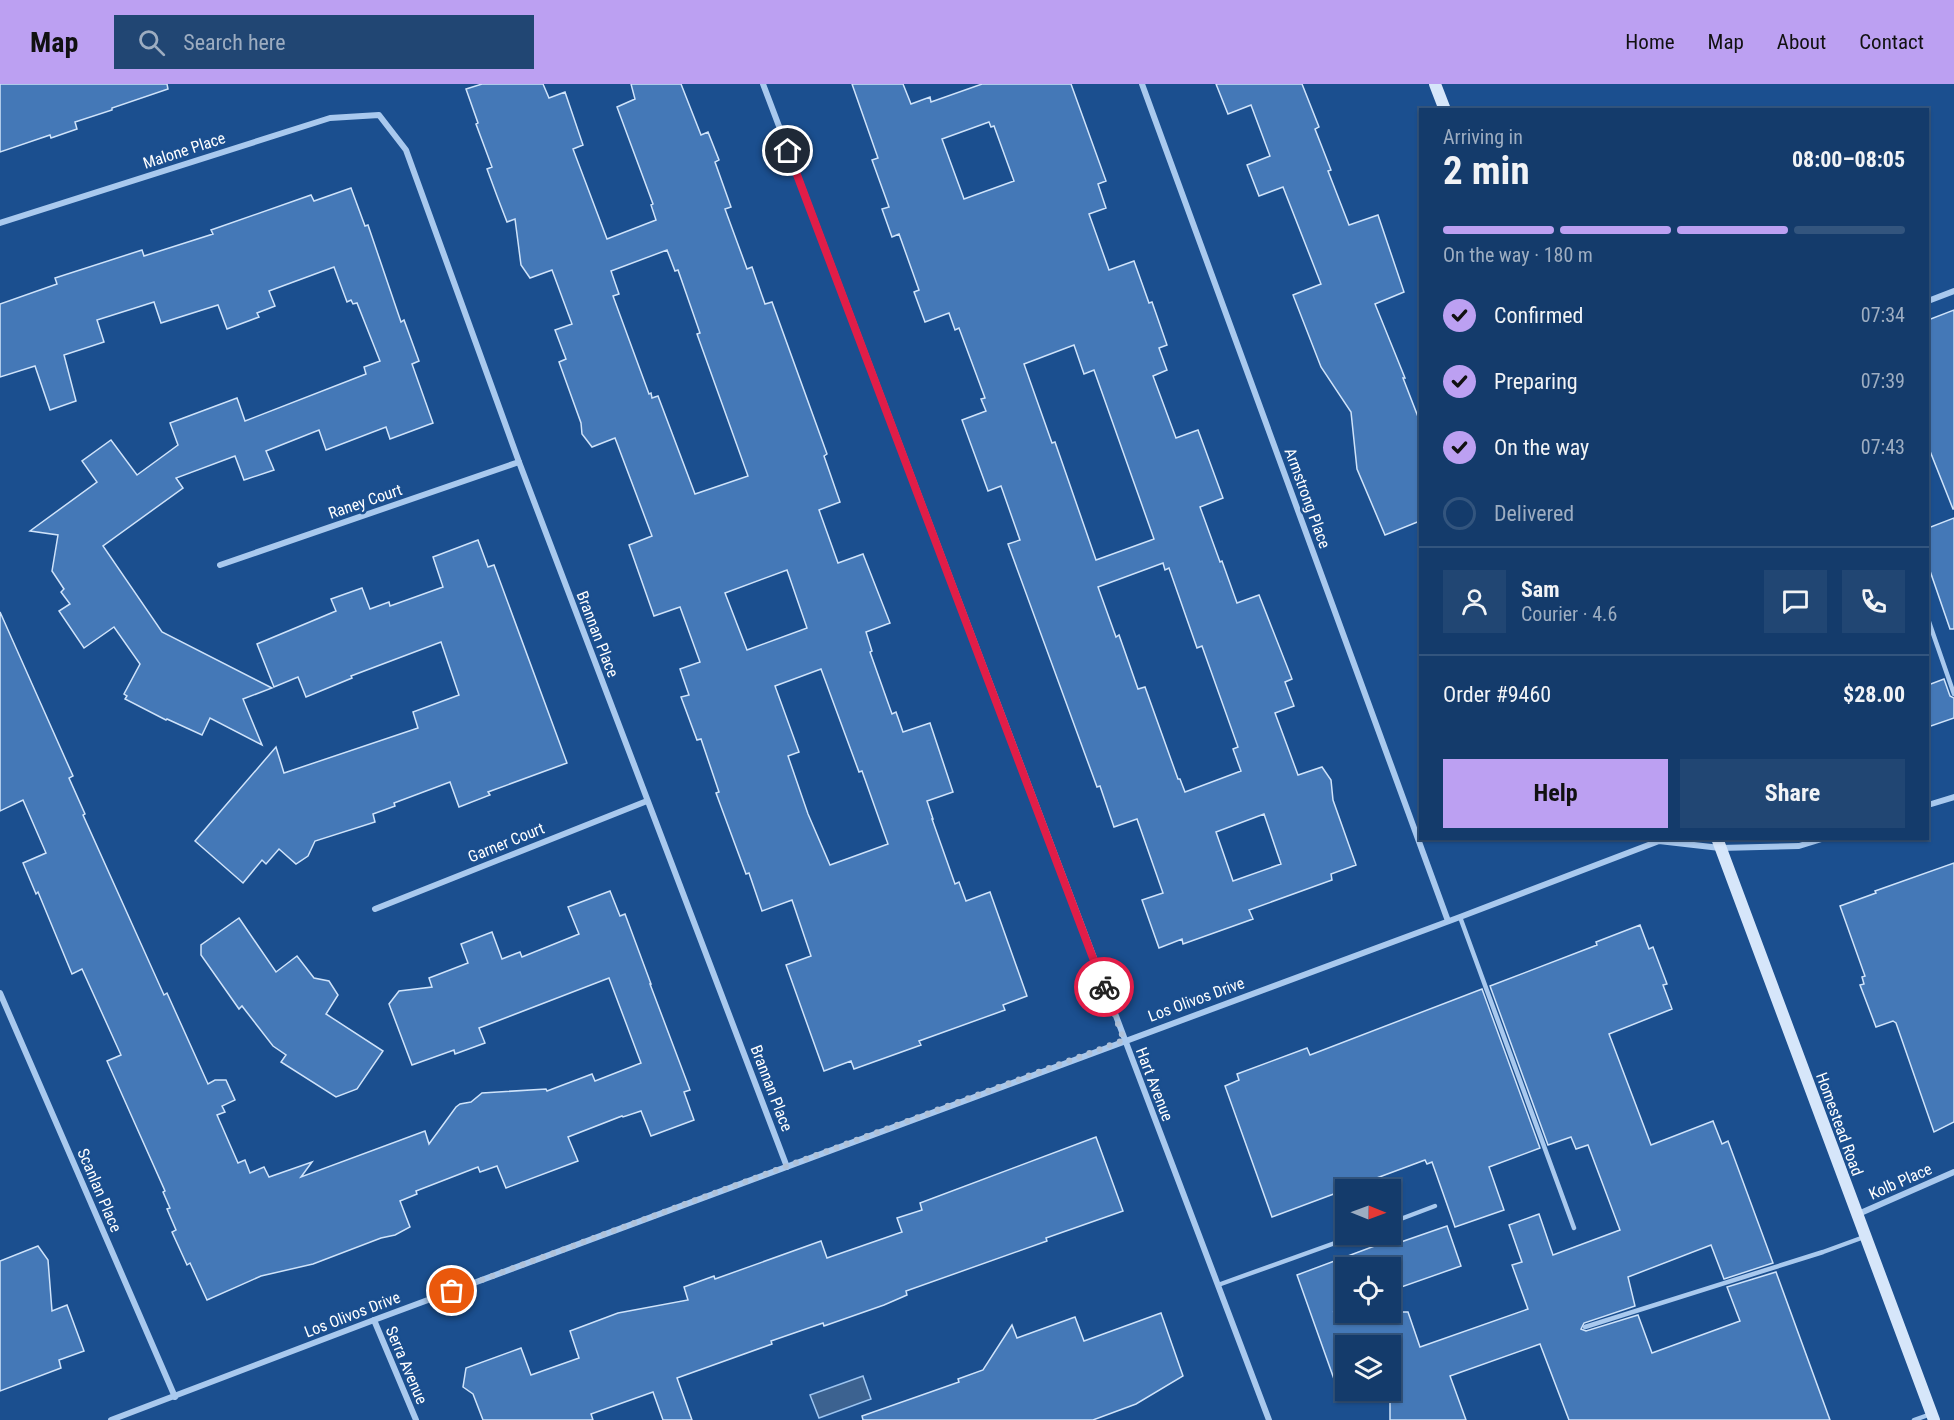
<!DOCTYPE html>
<meta charset="utf-8">
<style>
:root{--surface:#143b6b;--page:#214673;--text:#f1f3f6;--muted:#9dadc1;--line:#33557e;--accent:#bca0f2}
body{margin:0;font-family:"Roboto Condensed",sans-serif;background:var(--page);color:var(--text);height:100vh;display:flex;flex-direction:column;font-size:22px;white-space:nowrap}
*{box-sizing:border-box;margin:0}
p{font-size:20px;color:var(--muted)}
.icon{flex:none;width:33px;height:33px;fill:none;stroke:currentColor;stroke-width:2;stroke-linecap:round;stroke-linejoin:round}
.map{position:relative;flex:1;overflow:hidden}
.panel{position:absolute;left:1419px;top:24px;width:510px;height:732px;display:flex;flex-direction:column;background:var(--surface);border-radius:0px;box-shadow:0 2px 4px #0004,0 0 0 2px var(--line)}
.panel>*{flex:none}
.needle{width:39px;rotate:91deg}
.buttons{position:absolute;left:1335px;top:1095px;display:grid;gap:12px}
.buttons a{display:grid;place-items:center;width:66px;height:66px;border-radius:0px;background:var(--surface);box-shadow:0 2px 4px #0004,0 0 0 2px var(--line);font-size:30px}
.pin{position:absolute;display:grid;place-items:center;width:51px;height:51px;color:#fff;margin:-26px;border:3px solid #fff;border-radius:50%;box-shadow:0 2px 6px #0007}
.courier{position:absolute;display:grid;place-items:center;width:60px;height:60px;margin:-30px;border:4px solid #e11d48;border-radius:50%;background:#fff;color:#222;box-shadow:0 2px 8px #0007}
.summary em{font-style:normal;font-weight:700}
.summary div{display:flex;flex-direction:column-reverse}
.summary{display:flex;align-items:center;justify-content:space-between;height:102px;padding:0 24px}
h1{font-size:39px;font-weight:700;line-height:45px}
.bar{display:grid;grid-template-columns:repeat(4,1fr);gap:9px 6px;align-content:center;height:72px;padding:0 24px}
.bar i{height:8px;border-radius:4px;background:var(--line)}
.bar .selected{background:var(--accent)}
.bar p{grid-column:span 4}
.line{display:flex;align-items:center;gap:15px;padding:0 24px;border-top:2px solid var(--line)}
.line div{flex:1}
.round{display:grid;place-items:center;flex:none;width:63px;height:63px;border-radius:0px;background:var(--page)}
ol{padding:0 24px;list-style:none}
li{display:flex;align-items:center;gap:18px;height:66px}
li p{margin-inline-start:auto}
li .icon{padding:6px;border-radius:50%;background:var(--accent);color:#111;stroke-width:4}
li:last-child{color:var(--muted)}
li i{width:33px;height:33px;border:3px solid var(--line);border-radius:50%}
.button{display:flex;gap:12px;margin-top:auto;padding:12px 24px}
.button a{flex:1;height:69px;border-radius:0px;background:var(--accent);color:#111;font-size:24px;font-weight:700;line-height:69px;text-align:center}
.button a+a{background:var(--page);color:var(--text)}
header{display:flex;align-items:center;gap:36px;box-sizing:border-box;height:84px;padding:0 30px;background:var(--accent);color:#111}
header strong{font-size:28px}
nav{display:flex;gap:33px;margin-inline-start:auto;font-size:21px}
.search{width:420px;height:54px;background:var(--page);display:flex;align-items:center;gap:15px;box-sizing:border-box;padding:0 21px;border-radius:0px;color:var(--muted);font-size:22px}
.map>svg:first-child{display:block}
.water{fill:#3c6290;stroke:#9cc4f0;stroke-width:1.5}
.building{fill:#4478b7;stroke:#cfe3fa;stroke-width:1.5;fill-rule:evenodd}
.lines{fill:none;stroke-linecap:round;stroke-linejoin:round}
.lane{stroke:#a9c9ee;stroke-width:4.5}
.street{stroke:#a9c9ee;stroke-width:6}
.secondary{stroke:#d6e6fa;stroke-width:12}
.done{stroke:#afc1d8;stroke-width:6;stroke-dasharray:0 10.8}
.route{stroke:#e11d48;stroke-width:8}
.labels{text-anchor:middle;stroke-width:5;stroke-linejoin:round;paint-order:stroke}
.street-label{font-size:16px;fill:#fff;stroke:#1b4f8f}
</style>
<header>
<strong>Map</strong>
<div class="search"><svg class="icon" aria-label="search" viewBox="0 0 24 24"><circle cx="10" cy="10" r="6"/><path d="M15 15l6 6"/></svg>Search here</div>
<nav><a>Home</a><a>Map</a><a>About</a><a>Contact</a></nav>
</header>
<div class="map">
<svg width="1954" height="1336" viewBox="0 0 1954 1336">
<rect width="100%" height="100%" fill="#1b4f8f"/>
<!-- water -->
<path class="water" d="M863,1292L871,1315L819,1334L810,1311Z"/>
<!-- building -->
<g class="building">
<path d="M0,0H167L168,5L112,24V26L75,38L77,45L51,54L50,51L0,68Z"/>
<path d="M482,0H543L549,14L565,8L583,61L573,65L607,155L656,136L651,121L653,120L617,23L635,15L631,0H681L701,51L708,48L719,76L715,78L731,123L725,125L747,185L752,183L765,220L772,218L827,370L824,372L840,418L819,426L838,479L863,470L890,539L866,548L872,567L870,568L892,630L896,628L903,648L930,639L953,708L927,717L933,735H932L955,800L959,798L966,817L990,808L1027,912L1003,921L1005,926L919,957L921,961L854,985L851,977L824,987L786,881L811,872L792,816L762,827L749,789L746,790L716,709L719,708L701,655L697,656L681,613L689,611L680,585L700,578L680,523L654,532L629,461L652,452L615,354L592,363L582,350L581,339L559,278L566,275L555,246L572,240L552,186L530,194L521,181L515,135L507,138L497,112L487,85L492,83L476,40L478,39L466,5ZM667,166L675,187L678,186L700,249L697,250L748,392L695,410L658,312L652,314L651,309L649,310L613,212L619,210L611,187ZM787,486L807,544L747,566L725,509ZM821,585L859,688L862,687L888,760L830,781L808,730L788,672L799,668L775,602Z"/>
<path d="M852,0H903L911,20L930,13L931,18L982,0H1071L1106,97L1098,100L1106,124L1089,130L1109,186L1134,177L1149,219L1152,218L1167,261L1159,264L1167,286L1153,292L1176,354L1198,346L1223,414L1200,423L1220,478L1222,477L1237,519L1259,511L1292,595L1285,598L1294,622L1275,629L1298,691L1322,683L1331,696L1333,716L1356,781L1331,790L1332,796L1249,826L1253,835L1183,860L1182,855L1159,864L1142,816L1163,809L1137,735L1114,743L1100,702L1097,703L1008,460L1020,456L1001,402L988,407L962,336L986,327L981,315L985,314L959,244L955,246L949,229L925,238L914,208L919,206L899,150L892,153L882,125L889,123L872,76L878,74ZM989,38L991,43L994,42L1014,97L964,115L942,55ZM1074,261L1084,290L1094,286L1154,455L1096,476L1055,358L1052,359L1024,280ZM1163,479L1165,486L1169,484L1197,564L1202,562L1238,663L1233,665L1241,687L1185,708L1180,695H1178L1145,603L1138,605L1119,551L1116,553L1098,503ZM1264,730L1281,780L1233,797L1216,748Z"/>
<path d="M1216,0H1302L1319,43L1315,45L1331,86L1328,87L1349,141L1378,131L1404,208L1375,220L1405,294H1403L1420,338V437L1385,451L1357,385L1351,328L1321,283L1293,211L1321,200L1283,103L1259,112L1247,81L1270,72L1251,21L1228,30Z"/>
<path d="M351,104L365,142L368,141L401,238L404,236L419,277L412,280L433,339L390,355L386,343L326,366L319,346L266,367L274,386L244,396L235,372L176,394L183,404L103,462L162,548L272,604L243,615L262,661L210,634L202,651L167,635L166,636L125,615L127,612L124,610L140,580L114,543L84,564L59,527L70,520L61,508L64,505L52,487L58,451L30,447L97,398L82,377L111,356L137,391L178,361L170,339L237,314L245,337L366,290L364,283L380,277L357,219L353,220L351,216L347,218L334,183L269,207L275,222L257,229L259,233L227,245L218,221L161,239L154,218L97,236L104,258L64,271L76,317L50,326L35,282L0,293V220L57,200L55,194L142,166L144,172L213,150L211,146L311,111L314,117Z"/>
<path d="M1954,226V425H1953L1928,362V236Z"/>
<path d="M1954,434V545H1950L1928,481V444Z"/>
<path d="M478,456L488,483L494,481L567,679L488,708L490,711L459,723L450,698L394,719L395,722L373,730L375,738L315,757L308,772L296,780L279,765L266,780L262,776L243,799L195,757L276,663L284,689L418,644L413,628L459,611L441,558L351,592L352,594L306,613L298,593L274,603L257,560L336,527L331,515L362,504L370,525L389,518L390,522L443,503L433,473Z"/>
<path d="M0,528L73,692L69,694L85,730L83,731L164,911L167,909L208,1000L215,996H226L235,1016L222,1022L225,1028L217,1031L238,1079L245,1076L250,1089L264,1083L269,1093L312,1078L301,1093L425,1047L429,1060L456,1023L460,1020L471,1018L482,1009L546,1005L547,1007L592,990L595,997L641,979L609,894L479,944L485,959L455,970L454,966L412,981L389,920L399,907L432,903L429,894L468,879L461,860L492,848L502,875L520,868L522,873L579,850L568,823L610,807L620,832L625,830L651,900H650L690,1006L684,1008L694,1036L651,1052L641,1027L623,1033L622,1032L568,1053L578,1077L506,1104L497,1082L480,1088L478,1083L416,1107L417,1110L400,1117L410,1143L395,1151L381,1154L313,1180L261,1192L207,1216L190,1179L187,1181L172,1148L176,1146L167,1125L170,1124L163,1108L165,1107L107,977L121,971L82,885L72,890L38,808L36,810L23,779L46,769L23,716L0,727Z"/>
<path d="M1944,595L1950,612L1954,614V634L1928,643V601Z"/>
<path d="M1954,779V1038L1934,1048L1896,939L1893,937L1876,943L1860,901L1864,900L1862,893L1865,892L1840,822L1876,809L1875,807Z"/>
<path d="M239,834L276,888L297,872L314,894L329,897L338,911L326,930L383,967L357,1005L336,1013L281,978L286,971L273,962L242,922L239,925L201,871V861Z"/>
<path d="M1640,841L1649,865L1653,863L1667,900L1663,901L1672,925L1609,950L1651,1061L1713,1037L1722,1060L1728,1057L1773,1179L1724,1195L1711,1161L1628,1193L1635,1222L1584,1239L1581,1245L1586,1247L1638,1231L1652,1269L1740,1237L1727,1203L1776,1188L1830,1336H1569L1540,1260L1450,1292L1466,1336H1390V1262H1346V1291L1334,1295L1297,1191L1396,1154L1398,1159L1447,1142L1461,1182L1390,1207V1184H1346V1224L1333,1228H1408L1420,1263L1528,1225L1512,1181L1522,1178L1509,1141L1539,1130L1553,1171L1620,1146L1588,1061L1576,1065L1571,1053L1548,1061L1490,902L1597,861L1596,858Z"/>
<path d="M1482,905L1540,1064L1489,1083L1504,1126L1455,1143L1432,1078L1427,1080L1425,1076L1272,1133L1225,1002L1239,996L1237,990L1307,964L1310,971Z"/>
<path d="M1096,1053L1123,1127L1046,1154L1047,1157L906,1207L907,1211L884,1221L824,1242L823,1239L771,1257L772,1260L677,1294L692,1336H663L653,1308L591,1330L593,1336H483L473,1310L463,1303L466,1284L521,1264L531,1291L579,1274L570,1247L618,1229L688,1216L684,1203L714,1192L715,1195L821,1157L827,1174L902,1148L897,1134L922,1126L920,1119Z"/>
<path d="M38,1162L48,1176L52,1227L67,1221L84,1267L59,1276L61,1284L0,1307V1177Z"/>
<path d="M1161,1229L1183,1292L1136,1320L1093,1336H863L862,1332L959,1298L958,1295L983,1286L1012,1241L1017,1254L1075,1233L1084,1257Z"/>
</g>
<g class="lines">
<!-- lane -->
<g class="lane">
<path d="M1928,535L1954,610"/>
<path d="M1460,833L1574,1144"/>
<path d="M1390,1139L1435,1122"/>
<path d="M1218,1201L1360,1150"/>
<path d="M1585,1243L1823,1168L1864,1153"/>
<path d="M1914,1336L1931,1330"/>
</g>
<!-- street -->
<g class="street">
<path d="M763,0L1269,1336"/>
<path d="M1142,0L1448,837"/>
<path d="M0,139L330,34L379,31L406,66L519,378L787,1083"/>
<path d="M1928,217L1954,207"/>
<path d="M220,481L519,378"/>
<path d="M1928,721L1954,713"/>
<path d="M375,825L647,717"/>
<path d="M0,909L175,1313"/>
<path d="M1856,1131L1954,1088"/>
<path d="M374,1236L416,1336"/>
<path d="M111,1336L374,1236L1460,833L1659,757L1720,764L1799,762L1825,754"/>
</g>
<!-- secondary -->
<g class="secondary">
<path d="M1435,0L1445,26"/>
<path d="M1717,754L1934,1336"/>
</g>
</g>
<g class="lines">
<!-- done -->
<path class="done" d="M452,1207L1124,956L1104,903"/>
<!-- route -->
<path class="route" d="M788,67L1104,903"/>
</g>
<g class="labels">
<!-- street labels -->
<g class="street-label">
<text transform="translate(184 66) rotate(-18)" y="6">Malone Place</text>
<text transform="translate(1308 414) rotate(70)" y="6">Armstrong Place</text>
<text transform="translate(365 417) rotate(-19)" y="6">Raney Court</text>
<text transform="translate(598 550) rotate(69)" y="6">Brannan Place</text>
<text transform="translate(506 758) rotate(-22)" y="6">Garner Court</text>
<text transform="translate(1196 915) rotate(-20)" y="6">Los Olivos Drive</text>
<text transform="translate(1155 1000) rotate(69)" y="6">Hart Avenue</text>
<text transform="translate(772 1004) rotate(69)" y="6">Brannan Place</text>
<text transform="translate(1840 1040) rotate(70)" y="6">Homestead Road</text>
<text transform="translate(1900 1097) rotate(-24)" y="6">Kolb Place</text>
<text transform="translate(100 1106) rotate(67)" y="6">Scanlan Place</text>
<text transform="translate(352 1230) rotate(-21)" y="6">Los Olivos Drive</text>
<text transform="translate(407 1281) rotate(67)" y="6">Serra Avenue</text>
</g>
</g>
</svg>
<div class="buttons">
<a><svg class="needle" viewBox="-14 -14 28 28"><path d="M0-13l5 13h-10z" fill="#e53935"/><path d="M0 13l5-13h-10z" fill="#9dadc1"/></svg></a>
<a><svg class="icon" aria-label="locate" viewBox="0 0 24 24"><circle cx="12" cy="12" r="6"/><path d="M12 2v4M12 18v4M2 12h4M18 12h4"/></svg></a>
<a><svg class="icon" aria-label="layers" viewBox="0 0 24 24"><path d="M12 4l9 5-9 5-9-5zM3 14l9 5 9-5"/></svg></a>
</div>
<div class="pin" style="left:452px;top:1207px;background:#ea580c"><svg class="icon" aria-label="bag" viewBox="0 0 24 24"><path d="M5 8h14l-1 12H6zM9 8a3 3 0 0 1 6 0"/></svg></div>
<div class="pin" style="left:788px;top:67px;background:#1f2937"><svg class="icon" aria-label="home" viewBox="0 0 24 24"><path d="M3 11l9-7 9 7M6 9v11h12V9"/></svg></div>
<div class="courier" style="left:1104px;top:903px"><svg class="icon" aria-label="bike" viewBox="0 0 24 24"><circle cx="6" cy="16" r="4"/><circle cx="18" cy="16" r="4"/><path d="M6 16l4-8h5l3 8M10 8l3 8H6M13 5h3"/></svg></div>
<section class="panel">
<div class="summary"><div><h1>2 min</h1><p>Arriving in</p></div><em>08:00–08:05</em></div>
<div class="bar"><i class="selected"></i><i class="selected"></i><i class="selected"></i><i></i><p>On the way · 180 m</p></div>
<ol>
<li><svg class="icon" aria-label="check" viewBox="0 0 24 24"><path d="M5 12l5 5 9-10"/></svg>Confirmed<p>07:34</p></li>
<li><svg class="icon" aria-label="check" viewBox="0 0 24 24"><path d="M5 12l5 5 9-10"/></svg>Preparing<p>07:39</p></li>
<li><svg class="icon" aria-label="check" viewBox="0 0 24 24"><path d="M5 12l5 5 9-10"/></svg>On the way<p>07:43</p></li>
<li><i></i>Delivered</li>
</ol>
<div class="line" style="height:108px"><a class="round"><svg class="icon" aria-label="person" viewBox="0 0 24 24"><circle cx="12" cy="8" r="4"/><path d="M4 21q1-7 8-7t8 7"/></svg></a><div><b>Sam</b><p>Courier · 4.6</p></div><a class="round"><svg class="icon" aria-label="chat" viewBox="0 0 24 24"><path d="M4 5h16v11H9l-5 4z"/></svg></a><a class="round"><svg class="icon" aria-label="phone" viewBox="0 0 24 24"><path d="M5 4h4l2 5-3 2q2 4 5 5l2-3 5 2v4C11 20 4 13 5 4z"/></svg></a></div>
<div class="line" style="height:78px"><div>Order #9460</div><b>$28.00</b></div>
<div class="button"><a>Help</a><a>Share</a></div>
</section>
</div>
